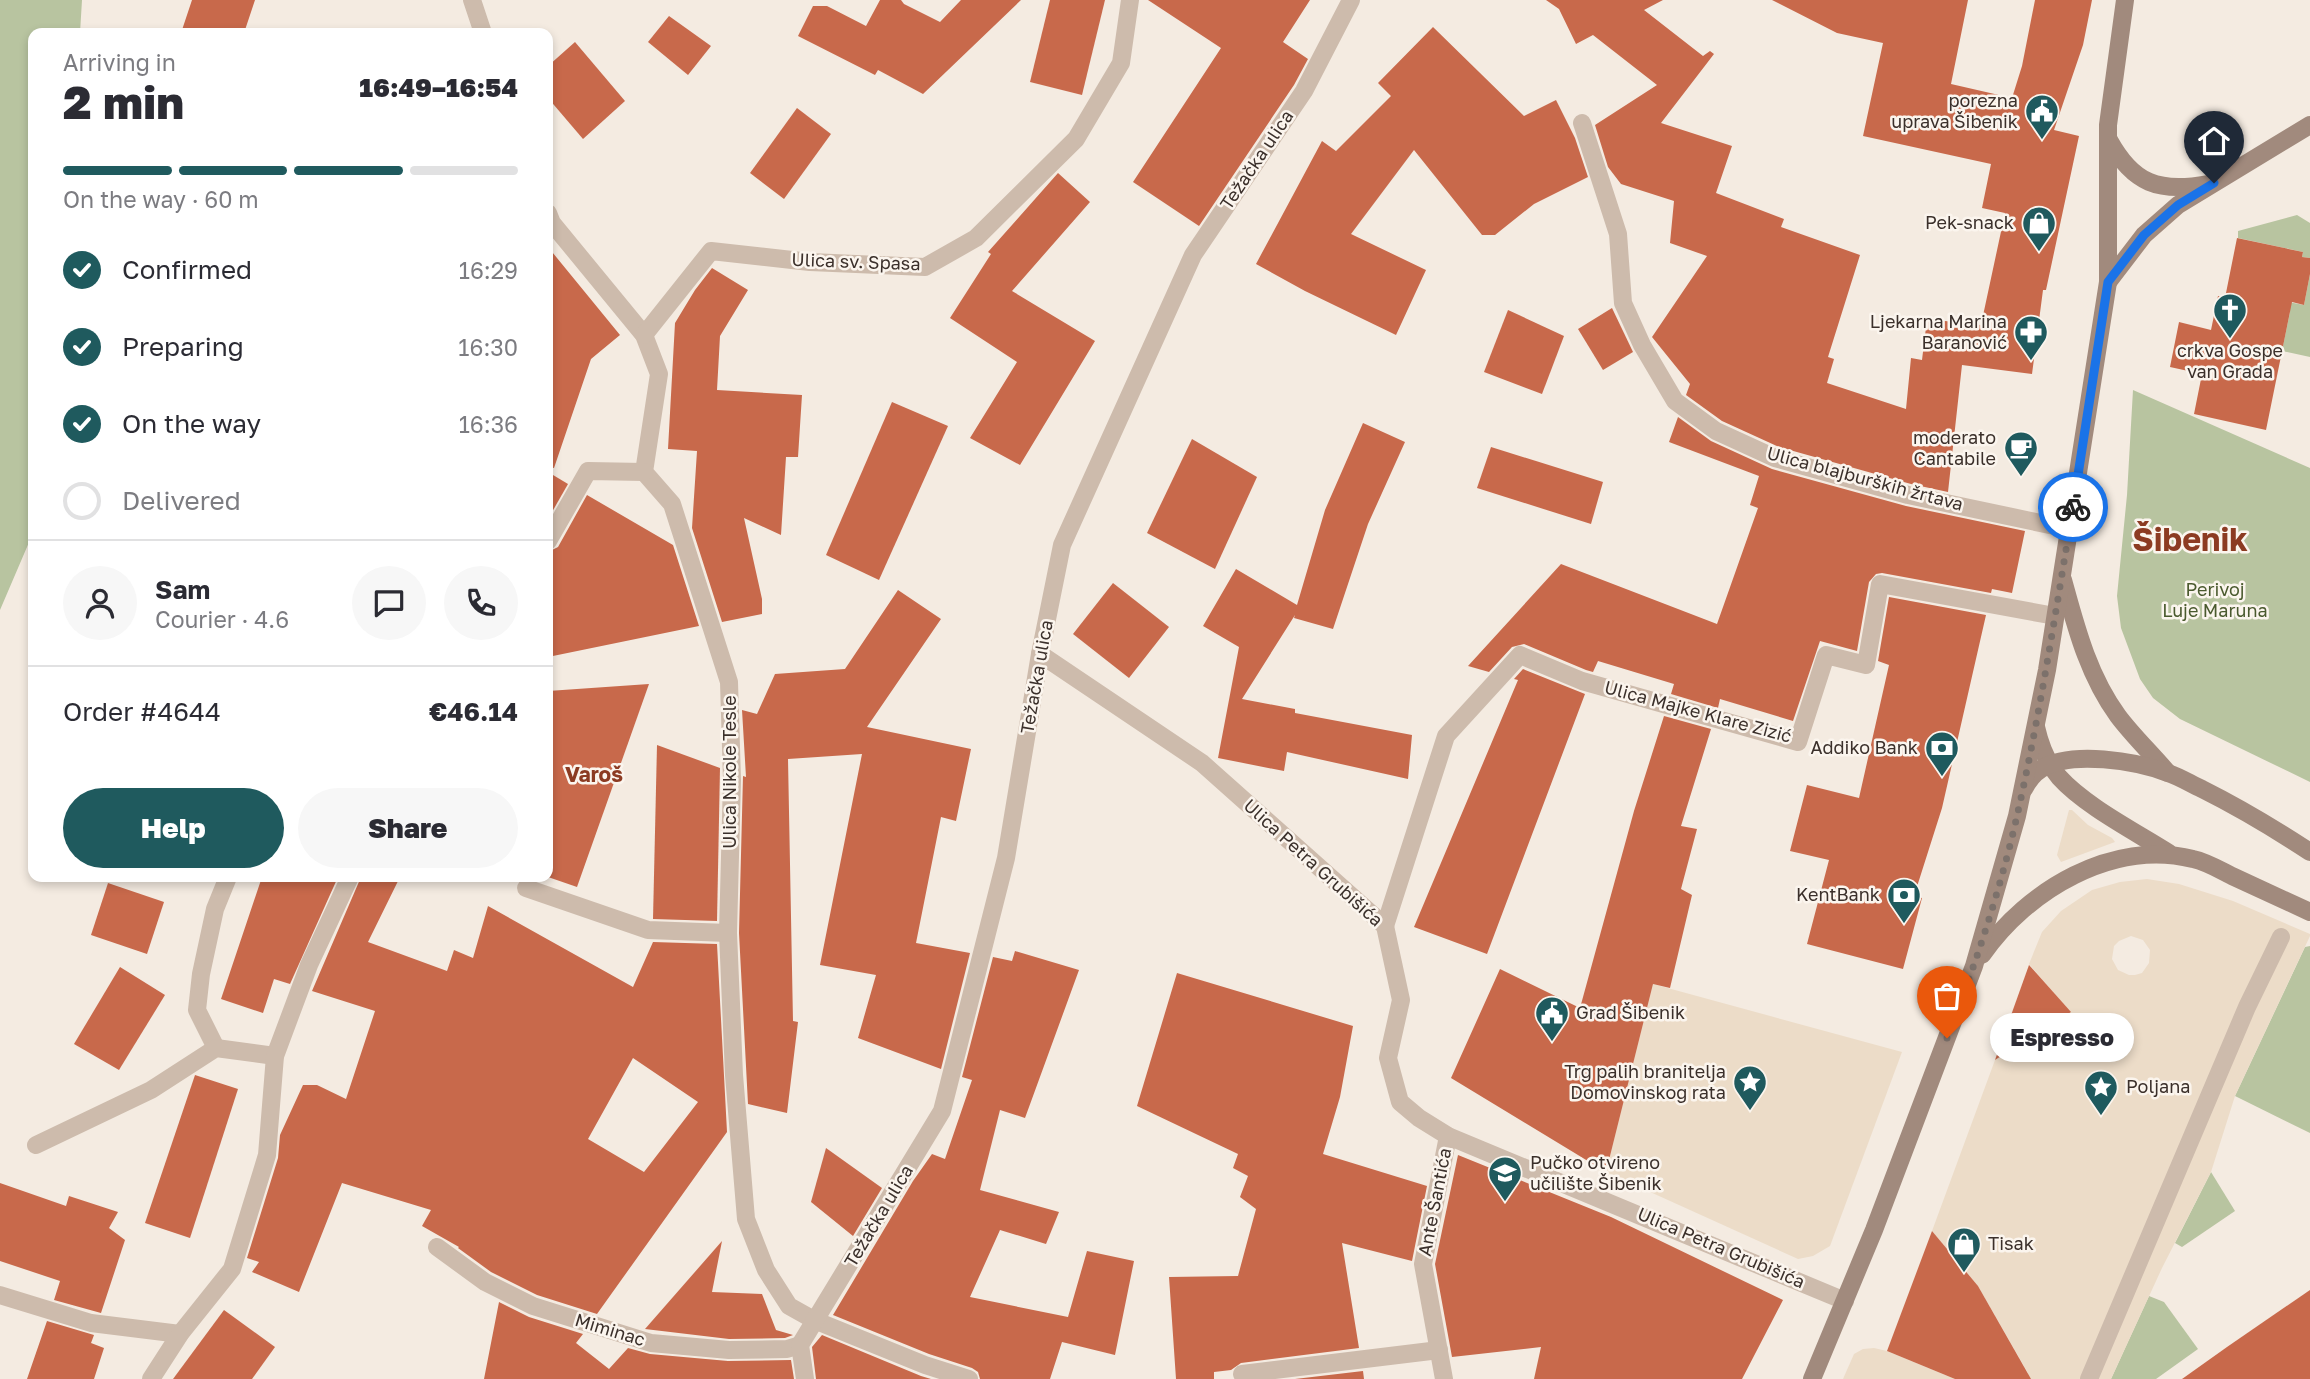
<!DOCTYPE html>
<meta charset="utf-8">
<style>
:root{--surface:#fff;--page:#f7f7f7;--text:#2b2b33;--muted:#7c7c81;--line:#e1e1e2;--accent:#1f5a5e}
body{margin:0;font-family:"Golos Text",sans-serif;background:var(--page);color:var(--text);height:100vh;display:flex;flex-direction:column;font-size:26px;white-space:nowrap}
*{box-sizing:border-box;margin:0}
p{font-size:23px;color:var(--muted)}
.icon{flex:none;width:38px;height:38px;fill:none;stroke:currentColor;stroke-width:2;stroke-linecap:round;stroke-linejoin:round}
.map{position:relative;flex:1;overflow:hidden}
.drawer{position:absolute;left:28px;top:28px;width:525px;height:854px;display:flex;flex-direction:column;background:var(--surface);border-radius:14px;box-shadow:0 4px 10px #0003}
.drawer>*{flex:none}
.pin{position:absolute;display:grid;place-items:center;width:60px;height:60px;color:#fff;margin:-72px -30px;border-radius:50% 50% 50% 0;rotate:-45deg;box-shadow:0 0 7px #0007}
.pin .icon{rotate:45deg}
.courier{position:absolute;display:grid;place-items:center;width:70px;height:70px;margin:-35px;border:5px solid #1a73e8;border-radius:50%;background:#fff;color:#222;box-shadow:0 2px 9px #0007}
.bubble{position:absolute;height:49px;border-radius:24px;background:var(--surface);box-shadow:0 4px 10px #0003;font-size:23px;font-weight:800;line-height:49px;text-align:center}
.overview em{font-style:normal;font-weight:800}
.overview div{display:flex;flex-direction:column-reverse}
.overview{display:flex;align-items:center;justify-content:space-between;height:119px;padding:0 35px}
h1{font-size:46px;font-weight:800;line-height:52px}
.bar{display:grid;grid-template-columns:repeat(4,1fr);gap:10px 7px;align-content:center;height:84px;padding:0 35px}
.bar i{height:9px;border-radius:5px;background:var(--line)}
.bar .on{background:var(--accent)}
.bar p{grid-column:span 4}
.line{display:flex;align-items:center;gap:18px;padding:0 35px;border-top:2px solid var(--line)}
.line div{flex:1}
.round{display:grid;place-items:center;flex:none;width:74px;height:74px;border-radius:37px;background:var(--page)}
ol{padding:0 35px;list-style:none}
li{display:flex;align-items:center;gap:21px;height:77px}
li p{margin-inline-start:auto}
li .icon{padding:7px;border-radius:50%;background:var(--accent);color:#fff;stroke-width:4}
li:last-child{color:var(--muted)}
li i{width:38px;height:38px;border:4px solid var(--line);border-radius:50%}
.primary-button{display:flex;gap:14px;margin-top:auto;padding:14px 35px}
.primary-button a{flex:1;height:80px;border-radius:42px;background:var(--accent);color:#fff;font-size:28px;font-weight:800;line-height:80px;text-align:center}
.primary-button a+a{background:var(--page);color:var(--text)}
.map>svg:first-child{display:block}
.green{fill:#b8c4a0}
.plaza{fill:#ecdcc8;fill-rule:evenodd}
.building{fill:#c8694b;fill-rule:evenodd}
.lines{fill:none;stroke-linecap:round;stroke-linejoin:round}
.pedestrian{stroke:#cdbbac;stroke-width:18}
.minor{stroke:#cdbbac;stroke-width:18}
.secondary{stroke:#a18a7d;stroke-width:18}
.done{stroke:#7c716b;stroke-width:7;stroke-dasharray:0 12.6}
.route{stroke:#1a73e8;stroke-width:9}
.labels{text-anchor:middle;stroke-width:5;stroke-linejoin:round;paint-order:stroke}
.poi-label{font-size:18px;fill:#3b302b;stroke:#fbf5ee;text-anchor:end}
.street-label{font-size:18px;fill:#3b302b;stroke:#fbf5ee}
.park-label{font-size:18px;fill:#4a5a2e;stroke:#fbf5ee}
.quarter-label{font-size:21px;font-weight:bold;fill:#8c3b22;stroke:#fbf5ee}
.town-label{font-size:32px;font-weight:bold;fill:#8c3b22;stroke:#fbf5ee}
</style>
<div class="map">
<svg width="2310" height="1379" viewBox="0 0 2310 1379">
<rect width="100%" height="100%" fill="#f4ebe1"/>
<!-- green -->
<g class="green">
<path d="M0,0H82L80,33H33V533L0,610Z"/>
<path d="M2297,215L2310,223V258L2302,257L2303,252L2238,238V231Z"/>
<path d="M2310,274V357L2282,351L2290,312L2283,301L2304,305Z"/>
<path d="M2133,390L2310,468V782L2180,719L2153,698L2140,679L2121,628L2117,596L2127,495Z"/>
<path d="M2310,946V1133L2235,1096L2305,947Z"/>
<path d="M2211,1172L2235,1211L2182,1247L2175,1243Z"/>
<path d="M2149,1296L2164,1302L2198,1349L2156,1379H2111Z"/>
</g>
<!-- plaza -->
<g class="plaza">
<path d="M2069,810H2072L2088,825L2112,838L2115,842L2061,862L2057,855Z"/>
<path d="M2147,879L2179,884L2233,901L2310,934V936L2235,1096L2211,1172L2162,1268L2111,1379H2026L2028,1373L1978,1286L1932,1231L1995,1060L2070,1012L2029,964L2042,932L2061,911L2092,890L2120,882ZM2131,936L2143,940L2150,950L2149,963L2142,973L2135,975H2129L2118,970L2112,959L2114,946L2119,941Z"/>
<path d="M1653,984L1902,1052L1830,1246L1813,1256L1798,1259L1606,1172Z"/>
<path d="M1874,1348L1887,1351L1955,1379H1843L1854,1354L1863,1349Z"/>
</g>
<!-- building -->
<g class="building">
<path d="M192,0H255L244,33H181Z"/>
<path d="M880,0H901L904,4L940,22L961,0H1021L923,94L878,70L875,75L798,36L813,6H827L866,26Z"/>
<path d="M1050,0H1105L1082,95L1030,82Z"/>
<path d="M1148,0H1310L1283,42L1308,59L1294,85L1199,226L1133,182L1221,48Z"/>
<path d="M1546,0H1663L1644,10L1703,56L1710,51L1714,54L1661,123L1732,146L1716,193L1784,219L1781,227L1860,255L1828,357L1834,359L1827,383L1906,409L1911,358L1922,360L1927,319L1981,325L2005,213L1982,208L1991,164L1863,136L1883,43L1837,33L1772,0H1968L1951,84L2012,98L2022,66L2035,0H2092L2083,45L2054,130L2079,136L2046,290H2043L2032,374L1962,365L1948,492L1911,484L1779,447L1722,421L1686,395L1690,384L1652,337L1707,256L1670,243L1674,201L1621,184L1608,167L1595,125L1657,85L1593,35L1576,44L1559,9Z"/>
<path d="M669,16L711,46L688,75L648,42Z"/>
<path d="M1433,27L1524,116L1556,100L1575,138L1588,177L1534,204L1495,235H1482L1414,150L1351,234L1426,270L1396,335L1305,291L1256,264L1322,141L1336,151L1391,96L1378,83Z"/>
<path d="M575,42L625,101L583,139L548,98V66Z"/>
<path d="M797,108L831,134L784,199L750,173Z"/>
<path d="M1058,173L1090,202L1012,291L1095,341L1020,465L970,438L1017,362L950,318L991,254L988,252Z"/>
<path d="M2237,238L2303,252L2302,257L2310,258V274L2304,305L2292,302L2266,430L2194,414L2202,374L2170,367L2179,322L2211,330L2218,296L2225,298Z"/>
<path d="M548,247L620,335L591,359L554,468L548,467Z"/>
<path d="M712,268L748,290L720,336L717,390L802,395L798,457H786L781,535L744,518L762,599V614L722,622L692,528L697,451L668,449L675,323L695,290Z"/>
<path d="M1612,308L1633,352L1603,370L1578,329Z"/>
<path d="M1508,310L1564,336L1542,394L1484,372Z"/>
<path d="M892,402L948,426L879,580L826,555Z"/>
<path d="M1678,417L1711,441L1772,469L1906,506L2025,531L2012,593L1992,589L1991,593L1882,573L1876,574L1869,582L1857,651L1820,641L1793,721L1720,699L1718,708L1671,694L1674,684L1598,661L1593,672L1586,670L1524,644L1512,647L1489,672L1468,666L1561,564L1717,624L1758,508L1750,505L1759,476L1669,442Z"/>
<path d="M1363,423L1405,442L1368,524L1333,629L1294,618L1295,615L1242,699L1295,709V713L1412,735L1408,779L1287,752L1284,771L1218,758L1239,647L1203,626L1236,569L1297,605L1325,510Z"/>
<path d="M1192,439L1257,477L1215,569L1147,533Z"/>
<path d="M1491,447L1603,482L1591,524L1477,488Z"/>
<path d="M548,472L568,484L548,519Z"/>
<path d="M587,495L673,545L699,626L548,657V552L558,547Z"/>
<path d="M1113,583L1169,627L1129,678L1073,634Z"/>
<path d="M898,590L941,619L867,727L971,749L956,821L941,817L916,943L970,953L941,1069L858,1038L876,975L820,965L862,754L788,759L793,1021L798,1022L787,1113L748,1104L739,933L743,776L746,777L742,710L757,714L775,674L845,669Z"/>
<path d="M1889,597L1986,615L1942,808L1914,896L1922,898L1903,969L1807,944L1829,860L1790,851L1807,785L1859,798L1889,665L1878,661Z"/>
<path d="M1523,669L1585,694L1487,954L1414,927L1518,680L1514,679Z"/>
<path d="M649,684L577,887L548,877V691Z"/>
<path d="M1664,716L1711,729L1681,826L1697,829L1681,889L1692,895L1670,988L1653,984L1606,1172L1451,1078L1500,969L1580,1008L1634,811Z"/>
<path d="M657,745L720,768L717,921L653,919Z"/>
<path d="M262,877H338L290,984L274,979L263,1013L221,999Z"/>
<path d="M361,877H400L368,942L447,971L454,950L473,958L488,906L633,987L653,942L717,944L727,1132L597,1314L537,1295L491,1272L458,1248L459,1247L422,1226L431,1210L342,1183L299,1292L252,1272L259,1262L247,1258L278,1158L280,1135L303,1085H317L346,1099L375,1011L312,991ZM633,1058L698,1102L644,1172L588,1139Z"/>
<path d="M108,883L164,902L147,954L91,935Z"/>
<path d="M1015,951L1079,970L1025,1118L1000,1110L980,1190L1059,1212L1046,1244L1000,1230L970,1297L1068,1317L1087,1251L1134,1261L1115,1355L1062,1342L1050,1379H980L978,1372L972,1368L929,1354L833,1315L913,1181L932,1154L945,1159L972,1080L962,1077L993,957L1012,961Z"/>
<path d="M2029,965L2071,1012L1995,1060Z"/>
<path d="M120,967L165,995L119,1070L74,1044Z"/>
<path d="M1177,973L1353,1026L1340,1097L1323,1154L1427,1186L1412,1261L1342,1243L1359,1348L1241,1363L1231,1370L1214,1372V1379H1176L1169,1277L1238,1276L1256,1209L1240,1197L1248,1176L1233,1168L1238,1154L1137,1106Z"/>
<path d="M195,1075L238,1089L190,1238L145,1223Z"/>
<path d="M826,1148L882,1188L853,1236L811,1202Z"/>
<path d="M1458,1155L1611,1217L1783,1300L1742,1379H1534L1541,1347L1452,1357L1435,1264Z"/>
<path d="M0,1183L66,1206L69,1196L118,1212L109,1228L125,1240L101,1313L54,1300L60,1281L0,1261Z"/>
<path d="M1932,1231L1978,1286L2031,1379H1955L1887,1351Z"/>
<path d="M722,1241L712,1292L762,1294L776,1330L793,1335L785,1338L729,1339L645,1329Z"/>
<path d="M2310,1290V1379H2182L2227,1347Z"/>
<path d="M499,1302L529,1317L583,1334L576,1343L609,1369L628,1348L650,1354L728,1361L791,1360L794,1379H484Z"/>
<path d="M224,1310L275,1347L252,1379H173Z"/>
<path d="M47,1321L94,1335L91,1343L104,1348L94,1379H27Z"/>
<path d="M822,1335L921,1376L931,1379H816L812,1347Z"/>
<path d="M1363,1371L1364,1379H1295Z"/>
</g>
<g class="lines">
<!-- pedestrian -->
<g class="pedestrian">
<path d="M1582,123L1618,234L1623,303L1642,345L1675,401L1716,431L1775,458L1908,495L2069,529"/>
<path d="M1385,926L1446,736L1520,655L1582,681L1798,742L1826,655L1866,665L1880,584L2055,616"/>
<path d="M1242,1374L1439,1350"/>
<path d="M1444,1379L1423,1264L1448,1136"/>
<path d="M2089,1379L2247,1007L2281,937"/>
</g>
<!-- minor -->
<g class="minor">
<path d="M472,0L483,33"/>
<path d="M548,213L552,223L644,335L659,374L644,472L672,504L729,682L732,780L728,933L734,1075L746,1219L766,1270L789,1306L814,1320L925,1365L969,1379"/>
<path d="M644,335L711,251L810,262L925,267L976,238L1076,139L1121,63L1130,0"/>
<path d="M548,541L588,471L644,472"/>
<path d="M1040,654L1202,763L1385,926L1401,1000L1388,1058L1400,1102L1419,1118L1448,1136L1845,1301"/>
<path d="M526,888L648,930L728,933"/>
<path d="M216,1048L197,1010L201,974L215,909L228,877"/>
<path d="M36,1145L151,1090L216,1048L275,1056"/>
<path d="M437,1247L485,1282L533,1306L651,1343L729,1350L787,1349L800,1345"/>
<path d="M0,1295L91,1323L180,1334"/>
<path d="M151,1379L180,1334L232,1269L267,1155L275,1056L309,965L350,877"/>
<path d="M805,1379L800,1345L942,1111L1006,858L1040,654L1062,545L1193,255L1304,91L1351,0"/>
</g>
<!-- secondary -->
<g class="secondary">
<path d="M2109,140C2133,184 2159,193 2208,184"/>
<path d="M2108,282L2144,235L2178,205L2310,125"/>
<path d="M2063,580C2076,627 2088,675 2118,716C2133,736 2152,754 2168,773"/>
<path d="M2036,727C2040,745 2047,763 2059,777C2085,806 2136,832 2169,853"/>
<path d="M2024,789C2028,781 2033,774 2041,769C2071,750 2136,761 2168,773C2180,777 2191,784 2202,789C2240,808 2275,829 2310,852"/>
<path d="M1982,955C2027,890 2113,839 2193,859C2207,862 2220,870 2232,876C2258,888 2284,900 2310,912"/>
<path d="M1812,1379L1874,1230L1974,966L2017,816L2047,670L2108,282V125L2125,0"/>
</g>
</g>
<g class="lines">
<!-- done -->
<path class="done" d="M1947,1038C1975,966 2000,891 2017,816C2040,714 2056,610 2073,507"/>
<!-- route -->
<path class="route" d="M2073,507L2108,282L2144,235L2178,205L2214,183"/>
</g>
<!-- icons -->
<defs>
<g id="civic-pin" transform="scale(1.75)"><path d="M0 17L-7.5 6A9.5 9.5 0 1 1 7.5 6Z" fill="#1f5a5e" stroke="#fbf5ee"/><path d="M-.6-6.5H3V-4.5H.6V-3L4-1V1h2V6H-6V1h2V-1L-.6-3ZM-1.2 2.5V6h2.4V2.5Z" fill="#fff"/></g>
<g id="shop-pin" transform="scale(1.75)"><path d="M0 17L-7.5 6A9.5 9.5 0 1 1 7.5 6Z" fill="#1f5a5e" stroke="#fbf5ee"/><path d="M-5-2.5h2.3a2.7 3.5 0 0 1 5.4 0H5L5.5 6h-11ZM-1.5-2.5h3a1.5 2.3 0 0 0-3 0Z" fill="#fff"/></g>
<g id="church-pin" transform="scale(1.75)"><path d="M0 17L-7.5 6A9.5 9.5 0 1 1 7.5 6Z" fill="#1f5a5e" stroke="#fbf5ee"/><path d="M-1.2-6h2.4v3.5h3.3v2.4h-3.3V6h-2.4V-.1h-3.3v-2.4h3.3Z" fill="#fff"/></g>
<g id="pharmacy-pin" transform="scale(1.75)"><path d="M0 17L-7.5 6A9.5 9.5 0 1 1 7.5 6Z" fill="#1f5a5e" stroke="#fbf5ee"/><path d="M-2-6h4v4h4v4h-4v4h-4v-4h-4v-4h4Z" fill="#fff"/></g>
<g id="cafe-pin" transform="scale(1.75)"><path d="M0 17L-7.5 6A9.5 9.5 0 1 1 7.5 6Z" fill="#1f5a5e" stroke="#fbf5ee"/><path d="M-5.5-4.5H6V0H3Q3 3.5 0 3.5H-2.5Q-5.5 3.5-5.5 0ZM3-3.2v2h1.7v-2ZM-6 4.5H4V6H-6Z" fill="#fff"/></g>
<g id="bank-pin" transform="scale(1.75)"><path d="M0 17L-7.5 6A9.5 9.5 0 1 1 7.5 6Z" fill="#1f5a5e" stroke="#fbf5ee"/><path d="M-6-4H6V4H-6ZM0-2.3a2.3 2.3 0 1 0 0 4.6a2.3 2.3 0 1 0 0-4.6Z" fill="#fff"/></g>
<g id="sight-pin" transform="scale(1.75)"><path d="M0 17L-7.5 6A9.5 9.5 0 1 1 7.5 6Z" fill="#1f5a5e" stroke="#fbf5ee"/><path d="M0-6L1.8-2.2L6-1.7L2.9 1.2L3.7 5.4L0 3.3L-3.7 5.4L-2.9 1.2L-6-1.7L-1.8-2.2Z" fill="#fff"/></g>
<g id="university-pin" transform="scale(1.75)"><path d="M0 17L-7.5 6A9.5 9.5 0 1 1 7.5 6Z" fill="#1f5a5e" stroke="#fbf5ee"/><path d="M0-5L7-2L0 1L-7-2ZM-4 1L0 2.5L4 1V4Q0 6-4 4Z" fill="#fff"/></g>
</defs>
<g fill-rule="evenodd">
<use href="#civic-pin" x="2042" y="111"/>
<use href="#shop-pin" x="2039" y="223"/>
<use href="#church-pin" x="2230" y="310"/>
<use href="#pharmacy-pin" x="2031" y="332"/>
<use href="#cafe-pin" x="2021" y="448"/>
<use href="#bank-pin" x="1942" y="748"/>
<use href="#bank-pin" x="1904" y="895"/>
<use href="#civic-pin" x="1552" y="1013"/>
<use href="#sight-pin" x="1750" y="1082"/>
<use href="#sight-pin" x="2101" y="1087"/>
<use href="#university-pin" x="1505" y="1173"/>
<use href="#shop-pin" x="1964" y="1244"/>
</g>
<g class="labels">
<!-- poi labels -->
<g class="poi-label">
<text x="2018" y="107">porezna<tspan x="2018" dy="21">uprava Šibenik</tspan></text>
<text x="2014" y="229">Pek-snack</text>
<text x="2007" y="328">Ljekarna Marina<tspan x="2007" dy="21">Baranović</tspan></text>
<text x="2230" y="357" text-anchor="middle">crkva Gospe<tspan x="2230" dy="21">van Grada</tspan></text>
<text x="1996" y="444">moderato<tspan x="1996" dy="21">Cantabile</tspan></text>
<text x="1918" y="754">Addiko Bank</text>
<text x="1880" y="901">KentBank</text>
<text x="1576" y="1019" text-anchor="start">Grad Šibenik</text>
<text x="1726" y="1078">Trg palih branitelja<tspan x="1726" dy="21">Domovinskog rata</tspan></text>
<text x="2126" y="1093" text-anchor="start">Poljana</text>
<text x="1530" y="1169" text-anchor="start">Pučko otvireno<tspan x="1530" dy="21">učilište Šibenik</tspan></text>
<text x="1988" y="1250" text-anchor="start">Tisak</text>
</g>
<!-- street labels -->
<g class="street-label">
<text transform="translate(1257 160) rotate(-56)" y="6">Težačka ulica</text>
<text transform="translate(856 262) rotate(2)" y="6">Ulica sv. Spasa</text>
<text transform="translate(1865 479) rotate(15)" y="6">Ulica blajburških žrtava</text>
<text transform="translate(1037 677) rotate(-80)" y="6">Težačka ulica</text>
<text transform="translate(1698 712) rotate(15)" y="6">Ulica Majke Klare Zizić</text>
<text transform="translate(730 772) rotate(-90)" y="6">Ulica Nikole Tesle</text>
<text transform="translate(1313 863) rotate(42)" y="6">Ulica Petra Grubišića</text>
<text transform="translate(1435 1202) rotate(-79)" y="6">Ante Šantića</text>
<text transform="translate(879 1216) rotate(-59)" y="6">Težačka ulica</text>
<text transform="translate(1721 1248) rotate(23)" y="6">Ulica Petra Grubišića</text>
<text transform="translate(610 1330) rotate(17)" y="6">Miminac</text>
</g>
<!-- park labels -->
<g class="park-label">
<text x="2215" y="596">Perivoj<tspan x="2215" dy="21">Luje Maruna</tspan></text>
</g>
<!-- quarter labels -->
<g class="quarter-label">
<text x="594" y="782">Varoš</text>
</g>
<!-- town labels -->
<g class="town-label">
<text x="2190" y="551">Šibenik</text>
</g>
</g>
</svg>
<div class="pin" style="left:1947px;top:1038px;background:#ea580c"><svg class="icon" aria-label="bag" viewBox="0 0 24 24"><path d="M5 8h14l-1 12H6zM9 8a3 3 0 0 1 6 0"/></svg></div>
<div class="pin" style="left:2214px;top:183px;background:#1f2937"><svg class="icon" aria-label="home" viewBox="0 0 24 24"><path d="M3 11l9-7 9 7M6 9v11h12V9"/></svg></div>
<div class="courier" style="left:2073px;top:507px"><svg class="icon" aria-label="bike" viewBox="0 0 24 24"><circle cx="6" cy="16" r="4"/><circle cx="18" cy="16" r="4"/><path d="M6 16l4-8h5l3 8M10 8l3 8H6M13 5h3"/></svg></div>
<div class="bubble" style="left:1990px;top:1013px;width:144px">Espresso</div>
<section class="drawer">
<div class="overview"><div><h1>2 min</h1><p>Arriving in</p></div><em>16:49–16:54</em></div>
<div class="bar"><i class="on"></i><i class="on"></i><i class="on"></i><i></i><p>On the way · 60 m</p></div>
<ol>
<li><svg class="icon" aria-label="check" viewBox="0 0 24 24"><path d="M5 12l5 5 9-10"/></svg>Confirmed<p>16:29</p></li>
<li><svg class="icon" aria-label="check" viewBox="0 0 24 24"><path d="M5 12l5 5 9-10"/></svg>Preparing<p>16:30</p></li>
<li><svg class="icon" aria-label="check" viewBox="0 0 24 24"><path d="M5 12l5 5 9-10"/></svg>On the way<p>16:36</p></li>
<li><i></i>Delivered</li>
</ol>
<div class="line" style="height:126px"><a class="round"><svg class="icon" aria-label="person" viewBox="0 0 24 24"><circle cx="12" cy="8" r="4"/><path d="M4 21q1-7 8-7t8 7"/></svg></a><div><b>Sam</b><p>Courier · 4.6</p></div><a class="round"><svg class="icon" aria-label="chat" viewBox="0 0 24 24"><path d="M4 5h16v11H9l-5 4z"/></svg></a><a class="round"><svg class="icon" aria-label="phone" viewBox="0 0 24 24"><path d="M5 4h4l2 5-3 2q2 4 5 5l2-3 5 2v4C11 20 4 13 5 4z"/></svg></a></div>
<div class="line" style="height:91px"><div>Order #4644</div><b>€46.14</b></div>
<div class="primary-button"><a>Help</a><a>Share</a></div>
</section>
</div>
